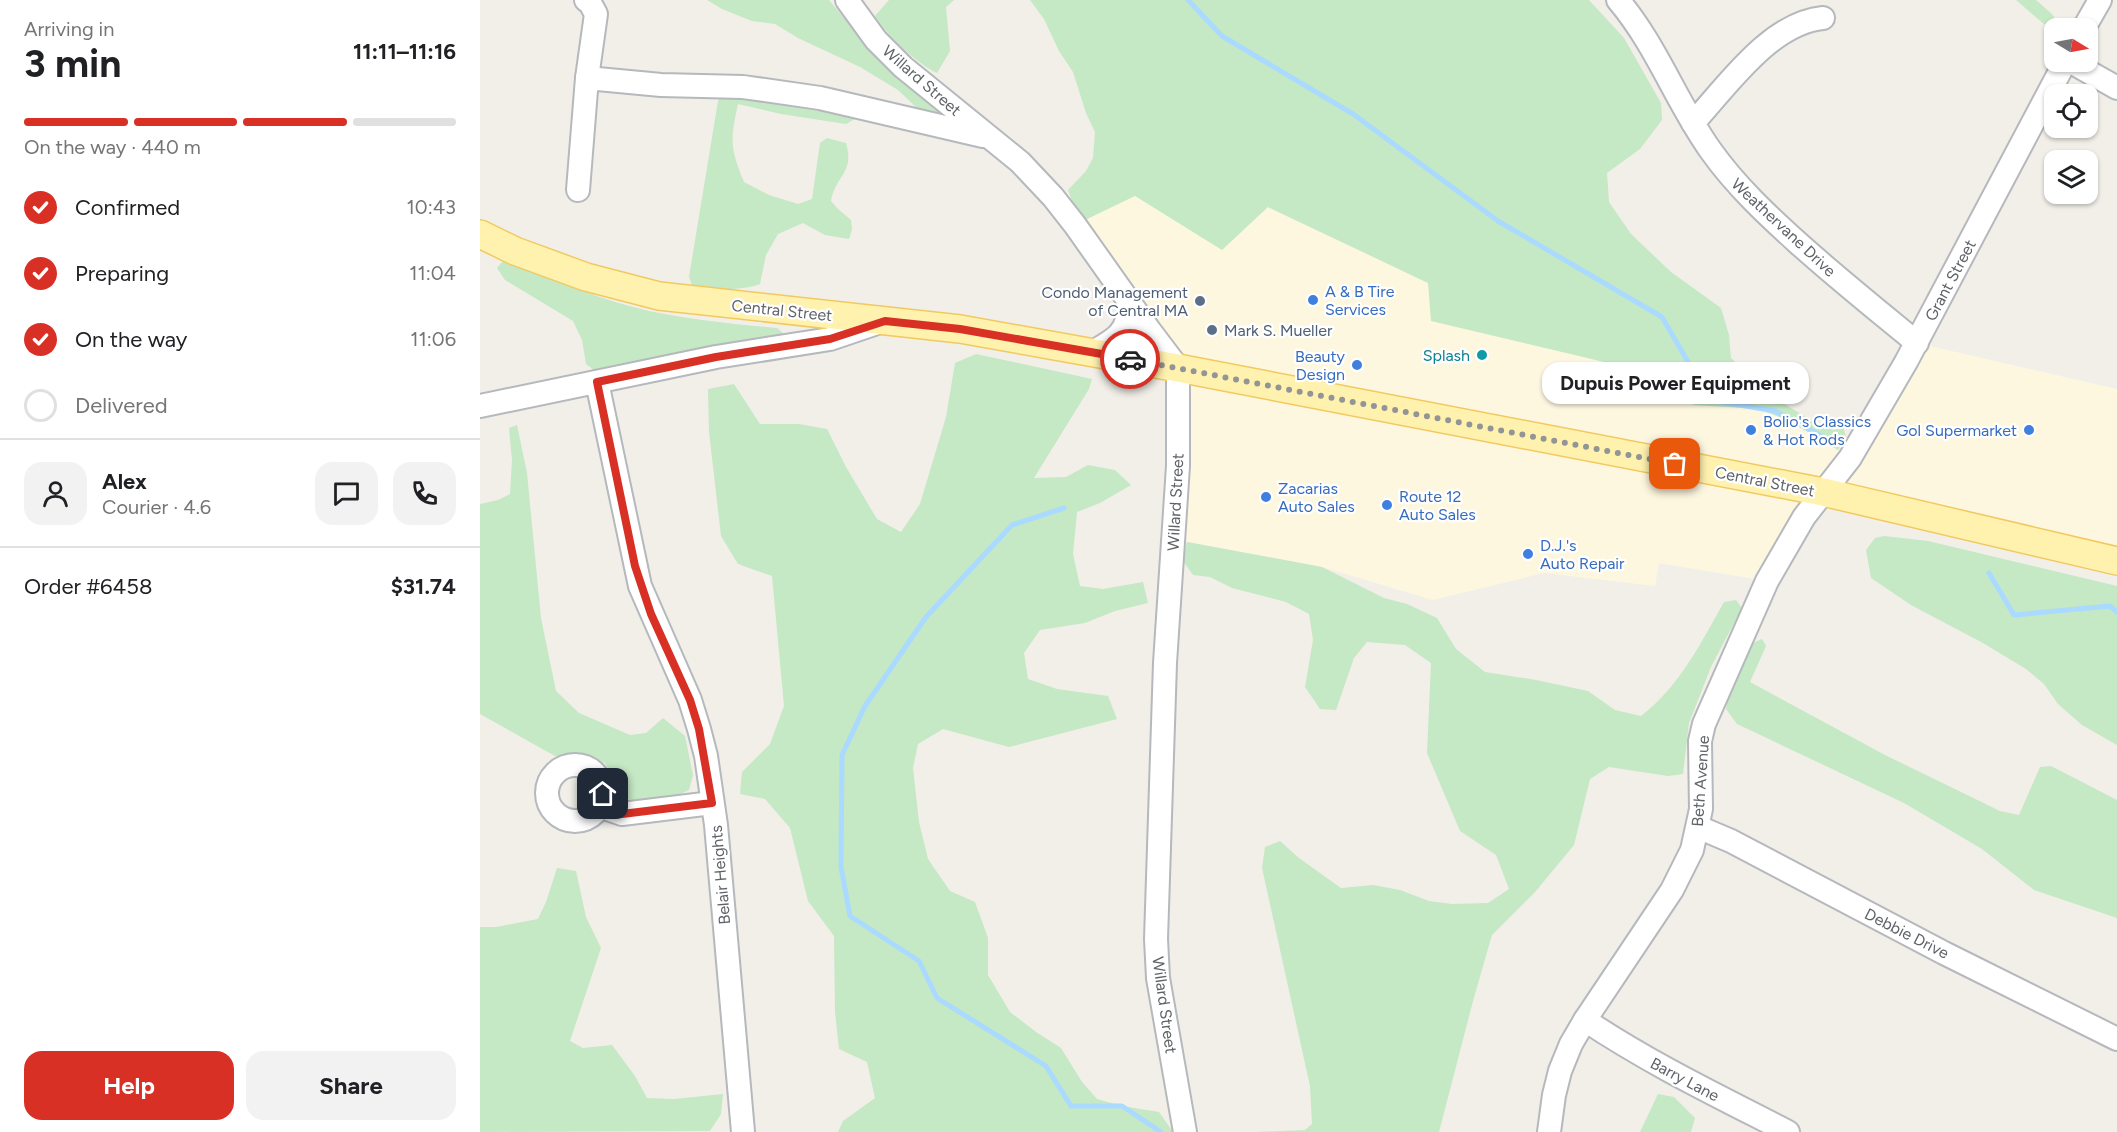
<!DOCTYPE html>
<meta charset="utf-8">
<style>
:root{--surface:#fff;--page:#f2f2f2;--text:#202124;--muted:#757577;--line:#e0e0e0;--accent:#d93025}
body{margin:0;font-family:Figtree,sans-serif;background:var(--page);color:var(--text);height:100vh;display:flex;flex-direction:column;font-size:22px;white-space:nowrap}
*{box-sizing:border-box;margin:0}
p{font-size:20px;color:var(--muted)}
.icon{flex:none;width:33px;height:33px;fill:none;stroke:currentColor;stroke-width:2;stroke-linecap:round;stroke-linejoin:round}
.map{position:relative;flex:1;overflow:hidden}
.side{display:flex;flex-direction:column;background:var(--surface);width:480px}
.side>*{flex:none}
.needle{width:39px;rotate:100deg}
.controls{position:absolute;left:1564px;top:18px;display:grid;gap:12px}
.controls a{display:grid;place-items:center;width:54px;height:54px;border-radius:12px;background:var(--surface);box-shadow:0 2px 4px #0004;font-size:30px}
.pin{position:absolute;display:grid;place-items:center;width:51px;height:51px;color:#fff;margin:-26px;border-radius:12px;box-shadow:0 3px 9px #0006}
.courier{position:absolute;display:grid;place-items:center;width:60px;height:60px;margin:-30px;border:4px solid #d93025;border-radius:50%;background:#fff;color:#222;box-shadow:0 2px 8px #0007}
.bubble{position:absolute;height:42px;border-radius:18px;background:var(--surface);box-shadow:0 2px 4px #0004;font-size:20px;font-weight:700;line-height:42px;text-align:center}
.head em{font-style:normal;font-weight:700}
.head div{display:flex;flex-direction:column-reverse}
.head{display:flex;align-items:center;justify-content:space-between;height:102px;padding:0 24px}
h1{font-size:39px;font-weight:700;line-height:45px}
.bar{display:grid;grid-template-columns:repeat(4,1fr);gap:9px 6px;align-content:center;height:72px;padding:0 24px}
.bar i{height:8px;border-radius:4px;background:var(--line)}
.bar .on{background:var(--accent)}
.bar p{grid-column:span 4}
.line{display:flex;align-items:center;gap:15px;padding:0 24px;border-top:2px solid var(--line)}
.line div{flex:1}
.round{display:grid;place-items:center;flex:none;width:63px;height:63px;border-radius:18px;background:var(--page)}
ol{padding:0 24px;list-style:none}
li{display:flex;align-items:center;gap:18px;height:66px}
li p{margin-inline-start:auto}
li .icon{padding:6px;border-radius:50%;background:var(--accent);color:#fff;stroke-width:4}
li:last-child{color:var(--muted)}
li i{width:33px;height:33px;border:3px solid var(--line);border-radius:50%}
.button{display:flex;gap:12px;margin-top:auto;padding:12px 24px}
.button a{flex:1;height:69px;border-radius:18px;background:var(--accent);color:#fff;font-size:24px;font-weight:700;line-height:69px;text-align:center}
.button a+a{background:var(--page);color:var(--text)}
main{display:flex;flex:1;min-height:0}
.map>svg:first-child{display:block}
.commercial{fill:#fef7e0}
.green{fill:#c5e8c5}
.lines{fill:none;stroke-linecap:round;stroke-linejoin:round}
.stream{stroke:#aadaff;stroke-width:5}
.minor-casing{stroke:#b5b8bc;stroke-width:26}
.major-casing{stroke:#f2c960;stroke-width:30}
.minor{stroke:#fff;stroke-width:22}
.major{stroke:#fff2af;stroke-width:27}
.done{stroke:#929495;stroke-width:6;stroke-dasharray:0 10.8}
.route{stroke:#d93025;stroke-width:8}
.shop-dot{fill:#3f7fe0;stroke:#fff;stroke-width:2}
.service-dot{fill:#5c6f8a;stroke:#fff;stroke-width:2}
.culture-dot{fill:#0f9aa8;stroke:#fff;stroke-width:2}
.labels{text-anchor:middle;stroke-width:4.5;stroke-linejoin:round;paint-order:stroke}
.street-label{font-size:16px;fill:#5f6368;stroke:#fff}
.shop-label{font-size:16px;fill:#366cbe;stroke:#fff;text-anchor:start}
.service-label{font-size:16px;fill:#4e5e75;stroke:#fff;text-anchor:end}
.culture-label{font-size:16px;fill:#0d838f;stroke:#fff;text-anchor:end}
</style>
<main>
<section class="side">
<div class="head"><div><h1>3 min</h1><p>Arriving in</p></div><em>11:11–11:16</em></div>
<div class="bar"><i class="on"></i><i class="on"></i><i class="on"></i><i></i><p>On the way · 440 m</p></div>
<ol>
<li><svg class="icon" aria-label="check" viewBox="0 0 24 24"><path d="M5 12l5 5 9-10"/></svg>Confirmed<p>10:43</p></li>
<li><svg class="icon" aria-label="check" viewBox="0 0 24 24"><path d="M5 12l5 5 9-10"/></svg>Preparing<p>11:04</p></li>
<li><svg class="icon" aria-label="check" viewBox="0 0 24 24"><path d="M5 12l5 5 9-10"/></svg>On the way<p>11:06</p></li>
<li><i></i>Delivered</li>
</ol>
<div class="line" style="height:108px"><a class="round"><svg class="icon" aria-label="person" viewBox="0 0 24 24"><circle cx="12" cy="8" r="4"/><path d="M4 21q1-7 8-7t8 7"/></svg></a><div><b>Alex</b><p>Courier · 4.6</p></div><a class="round"><svg class="icon" aria-label="chat" viewBox="0 0 24 24"><path d="M4 5h16v11H9l-5 4z"/></svg></a><a class="round"><svg class="icon" aria-label="phone" viewBox="0 0 24 24"><path d="M5 4h4l2 5-3 2q2 4 5 5l2-3 5 2v4C11 20 4 13 5 4z"/></svg></a></div>
<div class="line" style="height:78px"><div>Order #6458</div><b>$31.74</b></div>
<div class="button"><a>Help</a><a>Share</a></div>
</section>
<div class="map">
<svg width="1637" height="1132" viewBox="0 0 1637 1132">
<rect width="100%" height="100%" fill="#f1efe8"/>
<!-- commercial -->
<path class="commercial" d="M655,195L742,250L787,207L948,283L1190,377L1312,422L1370,458L1437,343L1637,389V561L1344,492L1287,581L1179,563L1175,586L1064,573L953,600L842,567L693,539L697,394L595,225Z"/>
<!-- green -->
<g class="green">
<path d="M227,0H349L395,55L456,106L467,118L440,111L418,90L380,67L318,38L295,24L272,21L242,9Z"/>
<path d="M409,0H474L466,7L470,51L457,73C436,63 407,35 395,16Z"/>
<path d="M550,0H1109L1144,38L1181,103L1182,120L1160,149L1127,173L1129,202L1151,234L1191,272L1241,308L1249,335L1251,358L1290,395L1339,425L1362,423L1366,437L1358,450L1312,422L1279,409L1214,405L1190,394L1158,370L951,321L948,283L788,207L742,250L655,196L605,220L594,206L588,190L606,171L613,158L615,132L606,113L593,72L579,51L564,19Z"/>
<path d="M1536,0H1556L1572,14L1579,24H1564Z"/>
<path d="M242,93L370,113L375,119L366,124L301,114L258,104C250,140 250,148 264,182L289,195L318,204L332,199L340,143L347,138L366,143C375,173 355,176 351,201L358,209L371,220L372,230L369,239L345,235L323,223L298,234L286,255L280,284C263,291 230,290 212,285L209,277L238,101Z"/>
<path d="M22,262H31C76,281 121,300 169,311C211,320 254,324 297,328L303,333L301,337L118,373L106,364L102,340L93,321L25,280L17,268Z"/>
<path d="M496,354L612,379L609,389L554,478L586,477L608,465L635,470L651,485L620,503L597,512L593,554L600,586L623,589L663,582L668,603L635,611L605,623L560,630L544,653L548,679L577,689L628,696L637,719L529,747L463,729L438,744L433,768L439,822L448,859L470,891L495,902L508,938V975L530,1012L556,1032L581,1048L602,1082L617,1099L642,1106L679,1112L693,1132H358L363,1121L395,1098L387,1062L359,1049L355,1012L354,936L328,901L310,828L285,799L260,794L262,772L290,744L304,706L292,576L258,564L241,536L229,432L228,389L254,384L280,424H319L347,429L366,467L397,519L421,532L440,504L466,417L475,363Z"/>
<path d="M37,425L47,473L61,618L76,691L99,713L150,735L166,733L183,718L205,736L213,775L209,790C190,800 166,803 145,799L125,763L101,756H75L0,714V504L18,500L30,494L32,460L29,428Z"/>
<path d="M1404,536L1448,541L1637,586V745L1602,725L1578,704L1564,684L1546,669L1503,643L1431,605L1391,578L1386,550L1395,538Z"/>
<path d="M707,542L842,567L904,598L927,604L957,618L976,649L1005,672L1056,680L1108,691L1135,710L1161,716C1199,687 1221,643 1244,602L1256,600L1262,608L1231,667L1209,723L1203,774L1188,776L1129,767L1110,779L1094,845L1055,892L1012,935L993,1001L959,1132H776L825,1130L832,1124L830,1086L782,868L785,847L800,841L819,858L861,888L893,885L920,890L949,901L972,904L1008,903L1029,889L1016,855L980,831L947,753L951,663L925,645L887,642L874,658L856,710L840,709L825,687L833,640L829,614L806,602L752,588L730,577L713,575L703,561Z"/>
<path d="M1282,639L1286,646L1270,682L1405,755L1520,811L1539,815L1560,767L1571,766L1637,800V918L1554,890L1502,849L1424,803L1257,724L1246,709L1248,696L1273,643Z"/>
<path d="M77,868L96,871L106,917L121,948L90,1041L103,1048L132,1045L155,1076L167,1098L194,1099L243,1094L241,1114L230,1131L0,1132V927H16L58,919L66,902Z"/>
<path d="M1178,1094L1194,1097L1215,1118L1211,1132H1160Z"/>
</g>
<g class="lines">
<!-- stream -->
<g class="stream">
<path d="M708,0L742,36L873,114L1018,221L1182,317L1230,400L1295,411L1350,441"/>
<path d="M584,508L532,525L446,617L385,706L362,755L361,867L370,916L439,961L457,998L566,1066L591,1106H642L681,1132"/>
<path d="M1509,573L1534,615L1630,606L1637,612"/>
</g>
<!-- minor casing -->
<g class="minor-casing">
<g id="minor">
<path d="M106,0L110,3L116,14L107,78"/>
<path d="M367,0L396,40L423,67L540,162L573,197L595,225L670,331L698,368V466L685,663L676,939L678,978L705,1132"/>
<path d="M1138,0C1177,46 1196,102 1231,151C1256,186 1287,215 1318,243C1357,278 1397,310 1437,343"/>
<path d="M1604,28L1620,0"/>
<path d="M1591,62L1637,88"/>
<path d="M1213,123C1247,86 1290,23 1343,18"/>
<path d="M98,190L107,78L181,85L263,87L340,98L503,136"/>
<path d="M613,352C636,339 649,332 649,303"/>
<path d="M117,382L160,586L210,700L219,729L226,756L236,825L263,1132"/>
<path d="M0,406L236,357L350,339L403,321"/>
<circle cx="95" cy="793" r="28"/>
<path d="M119,806L142,814L232,803"/>
<path d="M1218,827L1251,841L1464,953L1637,1039"/>
<path d="M1105,1020C1171,1064 1238,1096 1308,1132"/>
<path d="M1069,1132L1074,1095L1080,1071L1091,1044L1105,1020L1192,890L1212,850L1221,809L1220,741L1224,724L1287,581L1324,517L1370,458L1426,362L1585,62"/>
</g>
</g>
<!-- major casing -->
<g class="major-casing">
<path id="major" d="M0,234L35,251L106,277L179,296L480,329L698,368L1343,492L1637,561"/>
</g>
<!-- minor -->
<use href="#minor" class="minor"/>
<!-- major -->
<use href="#major" class="major"/>
</g>
<g class="lines">
<!-- done -->
<path class="done" d="M650,359L1195,464"/>
<!-- route -->
<path class="route" d="M123,794L119,806L142,814L232,803L219,729L210,700L171,614L155,566L117,382L236,357L350,339L405,321L480,329L650,359"/>
</g>
<!-- markers -->
<g class="shop-dot">
<circle cx="833" cy="300" r="6"/>
<circle cx="877" cy="365" r="6"/>
<circle cx="1271" cy="430" r="6"/>
<circle cx="1549" cy="430" r="6"/>
<circle cx="786" cy="497" r="6"/>
<circle cx="907" cy="505" r="6"/>
<circle cx="1048" cy="554" r="6"/>
</g>
<g class="service-dot">
<circle cx="720" cy="301" r="6"/>
<circle cx="732" cy="330" r="6"/>
</g>
<circle class="culture-dot" cx="1002" cy="355" r="6"/>
<g class="labels">
<!-- street labels -->
<g class="street-label">
<text transform="translate(442 80) rotate(41)" y="6">Willard Street</text>
<text transform="translate(1304 227) rotate(43)" y="6">Weathervane Drive</text>
<text transform="translate(1470 280) rotate(-62)" y="6">Grant Street</text>
<text transform="translate(302 310) rotate(6)" y="6">Central Street</text>
<text transform="translate(1285 481) rotate(11)" y="6">Central Street</text>
<text transform="translate(695 502) rotate(-87)" y="6">Willard Street</text>
<text transform="translate(1220 781) rotate(-86)" y="6">Beth Avenue</text>
<text transform="translate(240 875) rotate(-95)" y="6">Belair Heights</text>
<text transform="translate(1427 933) rotate(27)" y="6">Debbie Drive</text>
<text transform="translate(685 1005) rotate(82)" y="6">Willard Street</text>
<text transform="translate(1205 1079) rotate(28)" y="6">Barry Lane</text>
</g>
<!-- shop labels -->
<g class="shop-label">
<text x="845" y="297">A &amp; B Tire<tspan x="845" dy="18">Services</tspan></text>
<text x="865" y="362" text-anchor="end">Beauty<tspan x="865" dy="18">Design</tspan></text>
<text x="1283" y="427">Bolio's Classics<tspan x="1283" dy="18">&amp; Hot Rods</tspan></text>
<text x="1537" y="436" text-anchor="end">Gol Supermarket</text>
<text x="798" y="494">Zacarias<tspan x="798" dy="18">Auto Sales</tspan></text>
<text x="919" y="502">Route 12<tspan x="919" dy="18">Auto Sales</tspan></text>
<text x="1060" y="551">D.J.'s<tspan x="1060" dy="18">Auto Repair</tspan></text>
</g>
<!-- service labels -->
<g class="service-label">
<text x="708" y="298">Condo Management<tspan x="708" dy="18">of Central MA</tspan></text>
<text x="744" y="336" text-anchor="start">Mark S. Mueller</text>
</g>
<!-- culture labels -->
<g class="culture-label">
<text x="990" y="361">Splash</text>
</g>
</g>
</svg>
<div class="controls">
<a><svg class="needle" viewBox="-14 -14 28 28"><path d="M0-13l5 13h-10z" fill="#e53935"/><path d="M0 13l5-13h-10z" fill="#757577"/></svg></a>
<a><svg class="icon" aria-label="locate" viewBox="0 0 24 24"><circle cx="12" cy="12" r="6"/><path d="M12 2v4M12 18v4M2 12h4M18 12h4"/></svg></a>
<a><svg class="icon" aria-label="layers" viewBox="0 0 24 24"><path d="M12 4l9 5-9 5-9-5zM3 14l9 5 9-5"/></svg></a>
</div>
<div class="pin" style="left:1195px;top:464px;background:#ea580c"><svg class="icon" aria-label="bag" viewBox="0 0 24 24"><path d="M5 8h14l-1 12H6zM9 8a3 3 0 0 1 6 0"/></svg></div>
<div class="pin" style="left:123px;top:794px;background:#1f2937"><svg class="icon" aria-label="home" viewBox="0 0 24 24"><path d="M3 11l9-7 9 7M6 9v11h12V9"/></svg></div>
<div class="courier" style="left:650px;top:359px"><svg class="icon" aria-label="car" viewBox="0 0 24 24"><path d="M5 17H2v-5l4-1 3-4h7l3 4 3 1v5h-3M9 17h6M6 11h13"/><circle cx="7" cy="17" r="2"/><circle cx="17" cy="17" r="2"/></svg></div>
<div class="bubble" style="left:1062px;top:362px;width:267px">Dupuis Power Equipment</div>
</div>
</main>
